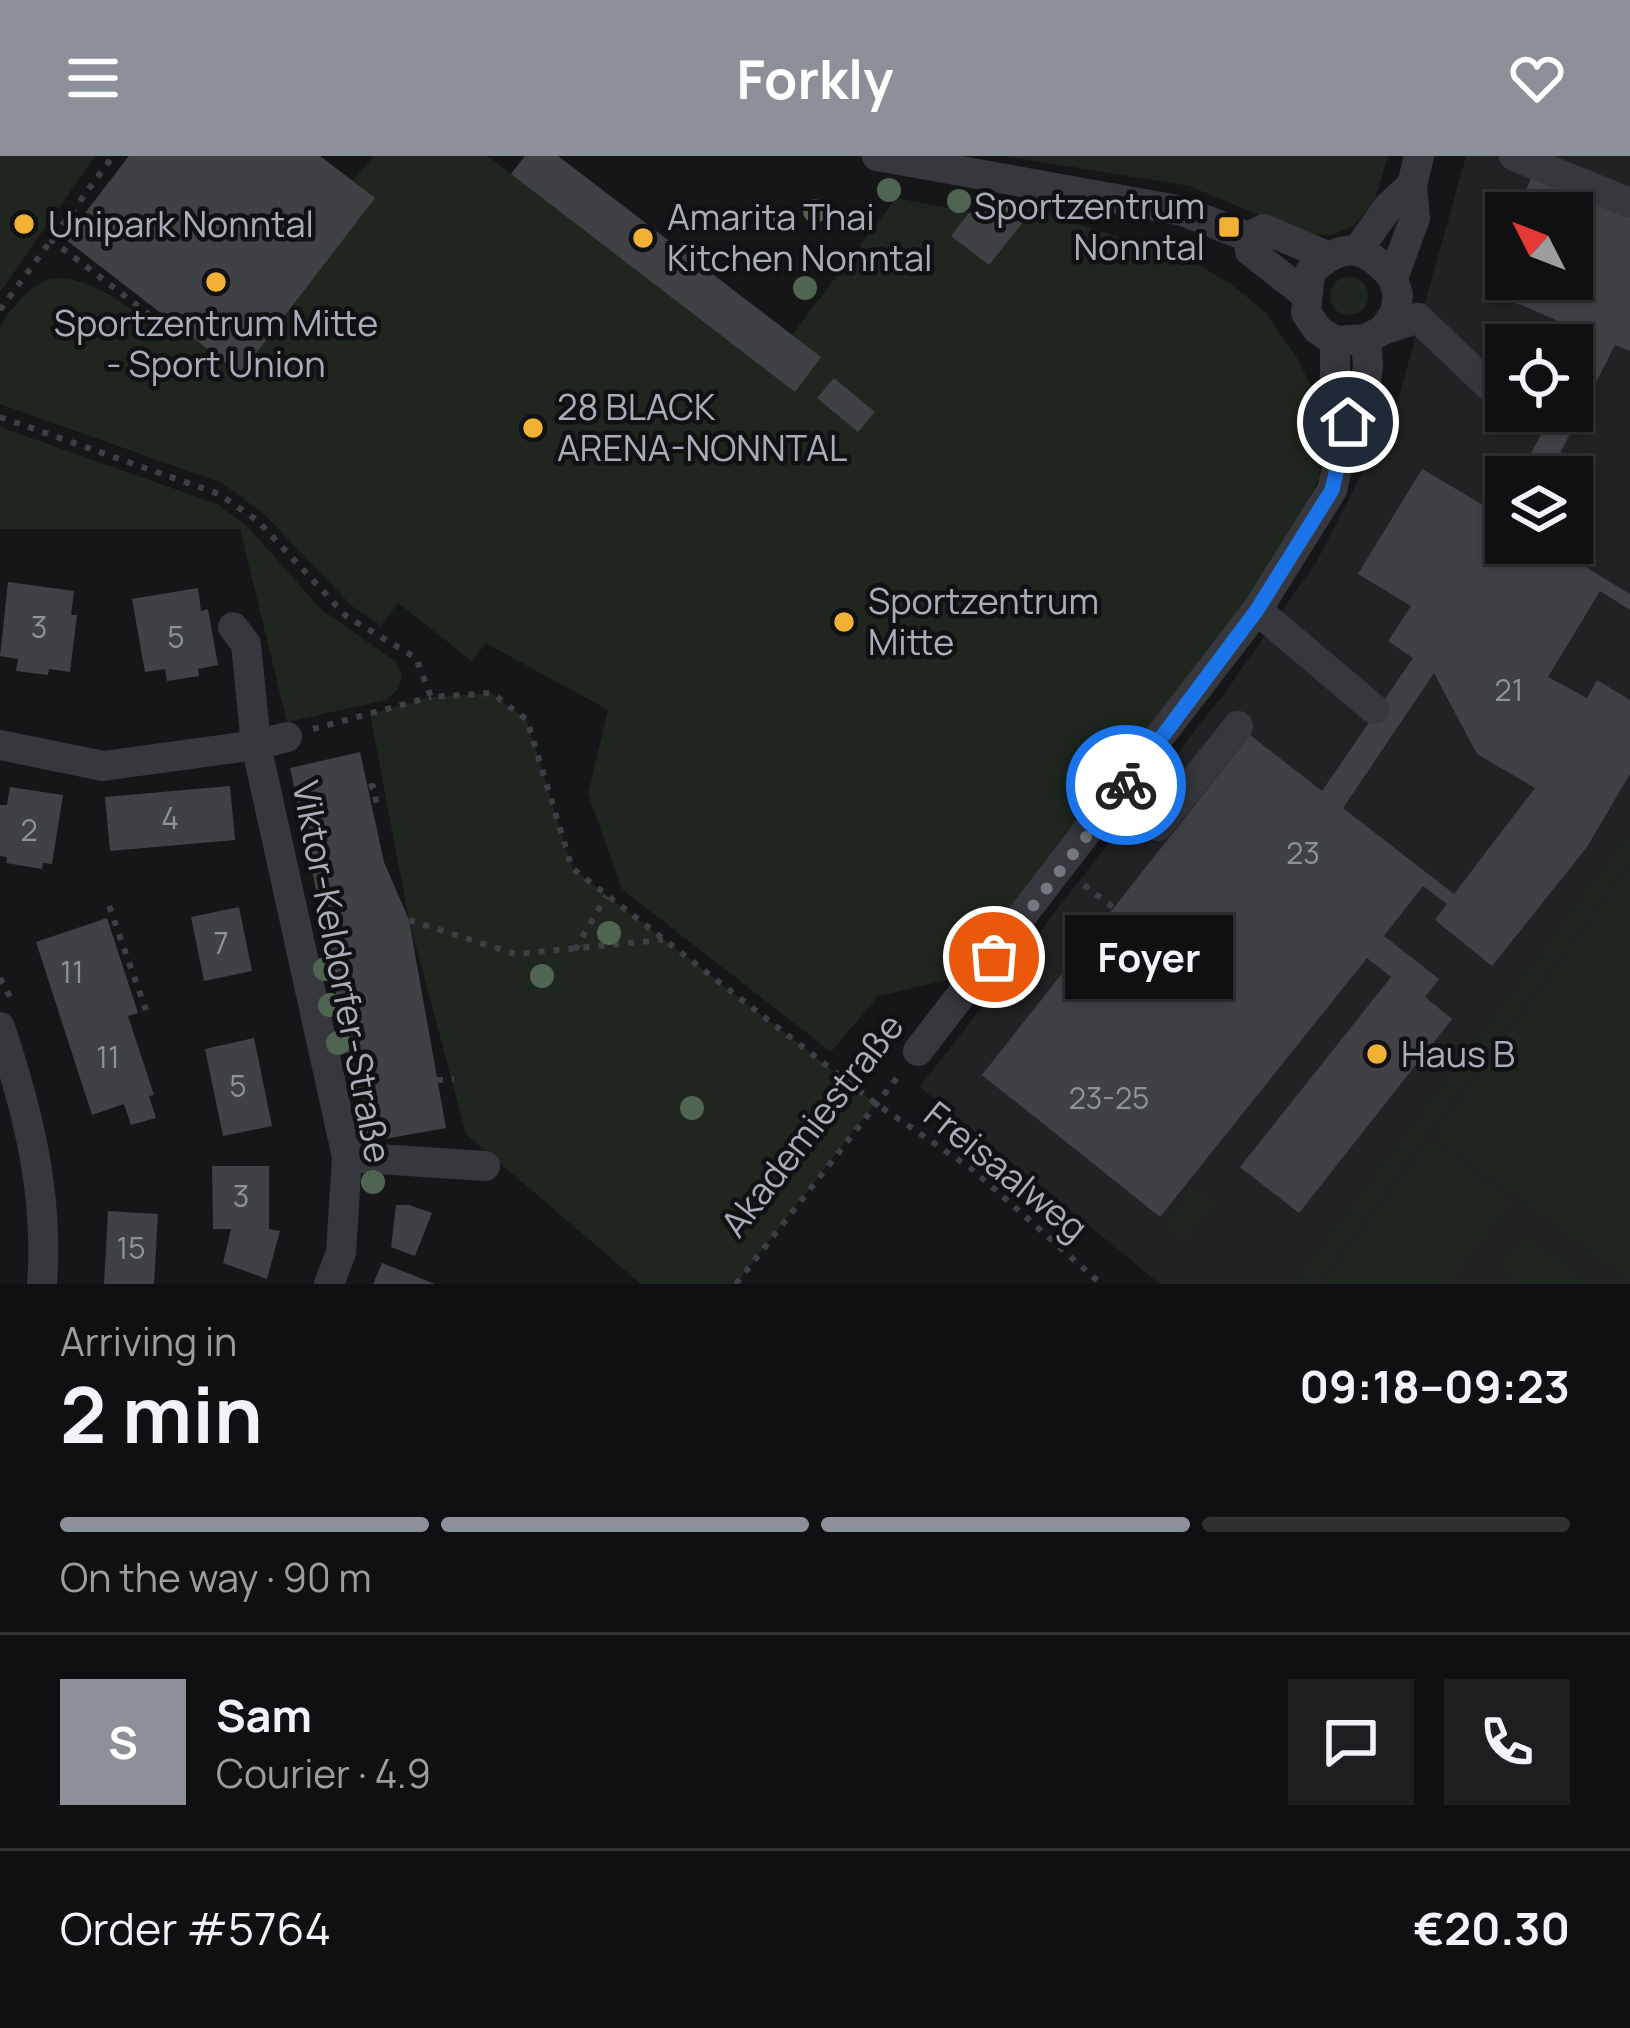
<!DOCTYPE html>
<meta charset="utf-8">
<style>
:root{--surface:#101012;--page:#1e1e20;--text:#f1f3f6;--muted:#9c9d9f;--line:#303032;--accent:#8c9099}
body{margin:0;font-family:Manrope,sans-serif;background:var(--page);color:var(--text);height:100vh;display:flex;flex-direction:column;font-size:45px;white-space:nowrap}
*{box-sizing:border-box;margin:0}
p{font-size:39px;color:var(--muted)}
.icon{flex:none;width:66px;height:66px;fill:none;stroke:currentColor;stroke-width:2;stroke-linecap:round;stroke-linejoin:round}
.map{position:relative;height:1128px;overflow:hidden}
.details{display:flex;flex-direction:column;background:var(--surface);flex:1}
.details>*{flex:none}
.needle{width:78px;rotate:312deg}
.controls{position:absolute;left:1485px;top:36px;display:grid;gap:24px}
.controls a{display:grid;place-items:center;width:108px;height:108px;border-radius:0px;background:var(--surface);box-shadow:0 3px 9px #0004,0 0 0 3px var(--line);font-size:60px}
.pin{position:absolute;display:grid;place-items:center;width:102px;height:102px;color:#fff;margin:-51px;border:6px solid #fff;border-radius:50%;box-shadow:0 3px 12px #0007}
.courier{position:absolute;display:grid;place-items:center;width:120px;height:120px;margin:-60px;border:9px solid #1a73e8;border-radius:50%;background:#fff;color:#222;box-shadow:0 3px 15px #0007}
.bubble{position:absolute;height:84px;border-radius:0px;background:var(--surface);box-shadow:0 3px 9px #0004,0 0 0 3px var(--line);font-size:39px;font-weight:700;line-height:84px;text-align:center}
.headline em{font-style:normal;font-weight:700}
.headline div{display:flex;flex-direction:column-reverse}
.headline{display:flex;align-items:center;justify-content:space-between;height:204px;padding:0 60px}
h1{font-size:78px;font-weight:700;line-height:90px}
.bar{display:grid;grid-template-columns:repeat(4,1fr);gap:18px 12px;align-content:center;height:144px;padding:0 60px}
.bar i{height:15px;border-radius:9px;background:var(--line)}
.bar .active{background:var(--accent)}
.bar p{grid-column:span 4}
.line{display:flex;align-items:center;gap:30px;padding:0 60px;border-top:3px solid var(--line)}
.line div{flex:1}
.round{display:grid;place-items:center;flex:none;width:126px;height:126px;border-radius:0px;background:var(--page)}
header{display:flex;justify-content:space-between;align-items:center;height:156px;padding:0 60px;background:var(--accent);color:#fff;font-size:54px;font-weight:700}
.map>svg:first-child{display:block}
.built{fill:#222225;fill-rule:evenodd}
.green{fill:#1e261f}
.building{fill:#404145;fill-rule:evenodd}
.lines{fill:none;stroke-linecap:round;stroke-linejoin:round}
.path{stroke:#3d3f44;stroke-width:6;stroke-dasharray:6 9;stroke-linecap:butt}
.minor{stroke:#37383d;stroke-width:30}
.tree{fill:#506452}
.done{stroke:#757880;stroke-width:12;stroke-dasharray:0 21.6}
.route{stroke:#1a73e8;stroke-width:15}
.poi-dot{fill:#f2b134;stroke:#111113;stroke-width:4.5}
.labels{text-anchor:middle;stroke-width:9;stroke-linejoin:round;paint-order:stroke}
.number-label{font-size:30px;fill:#8e929b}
.poi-label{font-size:36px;fill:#a8adb8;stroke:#111113;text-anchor:start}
.street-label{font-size:36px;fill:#a8adb8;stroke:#111113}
</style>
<header><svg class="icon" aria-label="menu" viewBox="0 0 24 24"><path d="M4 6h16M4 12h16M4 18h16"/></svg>Forkly<svg class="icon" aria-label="heart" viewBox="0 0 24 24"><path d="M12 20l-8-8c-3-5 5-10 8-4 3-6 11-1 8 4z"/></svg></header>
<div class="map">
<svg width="1630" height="1128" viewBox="0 0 1630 1128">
<rect width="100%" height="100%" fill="#161618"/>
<!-- built -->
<path class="built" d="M1466,0H1630V1128H1160L920,931L1229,531L1317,405L1396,251ZM1506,57H1572V123H1506ZM1506,189H1572V255H1506ZM1506,321H1572V387H1506Z"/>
<!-- green -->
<g class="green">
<path d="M0,0H95L0,136Z"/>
<path d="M129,0H320L353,25L374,0H487L511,18L525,0H558L792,179L896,42L1022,66L1029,52L1192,105L1231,128L1265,156L1297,202L1325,258L1319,322L1300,361L1246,445L956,822L878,840L831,896L622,733L588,638L608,554L486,487L472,505L398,447L381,470L352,450L263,357L222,327L0,248C0,225 0,195 0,173C2,162 15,151 21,143C62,90 130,154 167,179L177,170L65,83Z"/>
<path d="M1005,0H1388L1373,48L1353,70L1330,79L1305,78L1189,30Z"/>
<circle cx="1349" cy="140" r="19"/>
<path d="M0,271L217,348L246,369L322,454L395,505L402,518L398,533L386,544L287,566L240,373H0Z"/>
<path d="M492,537L527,564L572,712L875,947L736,1128H641L466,978L409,764L370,558L431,541Z"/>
<path d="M1630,679V704L1315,1128H1296Z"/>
<path d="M1630,711V1124L1434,980Z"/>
<path d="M1432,984L1511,1045L1448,1128H1323Z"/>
<path d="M1195,1031L1215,1047L1185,1085L1165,1069Z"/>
<path d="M1525,1079L1588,1126L1586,1128H1521L1500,1113Z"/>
</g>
<!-- building -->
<g class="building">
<path d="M129,0H320L375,42L240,218L65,83Z"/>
<path d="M525,0H558L821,201L795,236L511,18Z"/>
<path d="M1533,18L1630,59V195L1615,189L1548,321H1519L1553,255H1572V216L1591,179L1484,133L1506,81V123H1572V57H1516Z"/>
<path d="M969,57L1023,66L989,109L951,80Z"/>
<path d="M834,222L875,256L858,276L817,242Z"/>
<path d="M1422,313L1500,359L1506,348V387H1546L1630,438V454L1600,435L1548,521L1587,542L1597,524L1630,544V618L1587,691L1492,810L1435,764L1447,748L1423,730L1384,780L1439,823L1425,841L1452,863L1299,1057L1240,1011L1391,821L1367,802L1160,1061L982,919L1250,579L1322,635L1413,502L1388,485L1411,450L1358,418ZM1434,517L1477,598L1535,632L1454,738L1343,652Z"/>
<path d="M8,426L74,435L71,459H77L70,516L49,513L48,519L16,515L18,503L0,500Z"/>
<path d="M198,432L201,455L208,453L218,509L198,513L199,520L167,525L165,513L145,516L132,443Z"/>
<path d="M360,596L384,706L409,764L446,972L362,987L326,780L290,612Z"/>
<path d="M230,630L235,684L110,695L105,641Z"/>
<path d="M10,631L63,639L52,708L43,707L42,713L6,707L7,701L0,700V649H7Z"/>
<path d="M239,751L252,815L204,825L191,761Z"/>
<path d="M107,762L138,857L128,860L154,939L149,940L156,962L131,969L124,948L92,959L36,786Z"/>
<path d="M254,882L272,970L223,980L205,893Z"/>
<path d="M212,1010H269V1073L280,1075L267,1123L223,1107L231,1073H213Z"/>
<path d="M396,1049H409L432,1057L415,1100L391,1091Z"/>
<path d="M108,1055L158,1058L154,1128H104Z"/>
<path d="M382,1107L435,1128H373Z"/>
</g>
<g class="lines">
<!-- path -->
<g class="path">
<path d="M50,83L167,172"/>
<path d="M0,154L113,0"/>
<path d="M0,261L219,338L258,365L346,460L416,502L431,541L492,537L527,564L572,712L875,947L972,1013L1101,1128"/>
<path d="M313,573L431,541"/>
<path d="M369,631L373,630L378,654"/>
<path d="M1084,729L1114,752"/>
<path d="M109,750L146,854"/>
<path d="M409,764L515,798L663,784"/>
<path d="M575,794L606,740"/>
<path d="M0,822L12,845"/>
<path d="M437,924L454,923"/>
<path d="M736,1128L900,918"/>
</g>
<!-- minor -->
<g class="minor">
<path d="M877,0L1183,55L1248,81L1250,95L1305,138"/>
<path d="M1514,0L1630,47"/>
<path d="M1248,81L1264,73L1327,100"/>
<path d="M1357,95L1389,50L1412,29"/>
<path d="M1393,122C1364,87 1342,86 1310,116L1306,157L1318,174L1335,185L1366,183L1383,174L1395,157L1398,139L1393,122L1415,62L1412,29L1419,0"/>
<path d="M1383,174L1418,162L1506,246"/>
<path d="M1335,185V255L1348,266"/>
<path d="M1257,454L1374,553"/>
<path d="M233,471L246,488L256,589L347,1001L341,1097L329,1128"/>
<path d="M0,589L103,610L256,589L287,581"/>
<path d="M1158,670L1238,570"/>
<path d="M0,871C28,956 49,1038 42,1128"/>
<path d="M918,895L1257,454L1332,334L1348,266L1362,255L1368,210L1366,183"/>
<path d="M347,1001L485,1010"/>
</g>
</g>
<!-- trees -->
<g class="tree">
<circle cx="889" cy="34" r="12"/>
<circle cx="959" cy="45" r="12"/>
<circle cx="996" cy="52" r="12"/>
<circle cx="815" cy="55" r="12"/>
<circle cx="778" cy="64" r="12"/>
<circle cx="805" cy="132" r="12"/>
<circle cx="609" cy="777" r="12"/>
<circle cx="325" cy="813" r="12"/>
<circle cx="542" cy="820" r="12"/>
<circle cx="330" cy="849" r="12"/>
<circle cx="338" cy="887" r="12"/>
<circle cx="692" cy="952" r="12"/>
<circle cx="373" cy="1026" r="12"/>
</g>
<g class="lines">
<!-- done -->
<path class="done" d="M994,801L1126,629"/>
<!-- route -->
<path class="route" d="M1126,629L1257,454L1332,334L1348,266"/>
</g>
<!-- markers -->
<g class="poi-dot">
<circle cx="24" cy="68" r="12"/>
<rect x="1217" y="59" width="24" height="24" rx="6"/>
<circle cx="643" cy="82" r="12"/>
<circle cx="216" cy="126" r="12"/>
<circle cx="533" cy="272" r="12"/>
<circle cx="844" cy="466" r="12"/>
<circle cx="1377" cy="898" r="12"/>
</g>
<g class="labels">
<!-- number labels -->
<g class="number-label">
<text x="39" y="482">3</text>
<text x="176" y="492">5</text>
<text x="1509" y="545">21</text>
<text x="170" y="673">4</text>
<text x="29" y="685">2</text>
<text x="1303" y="708">23</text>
<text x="221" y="798">7</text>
<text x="72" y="827">11</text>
<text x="108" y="912">11</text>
<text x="238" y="941">5</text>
<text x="1109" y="953">23-25</text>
<text x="241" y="1051">3</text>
<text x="131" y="1103">15</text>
</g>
<!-- poi labels -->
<g class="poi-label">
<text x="1205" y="63" text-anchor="end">Sportzentrum<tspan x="1205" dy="41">Nonntal</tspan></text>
<text x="667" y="74">Amarita Thai<tspan x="667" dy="41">Kitchen Nonntal</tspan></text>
<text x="48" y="81">Unipark Nonntal</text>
<text x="216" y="180" text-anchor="middle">Sportzentrum Mitte<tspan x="216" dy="41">- Sport Union</tspan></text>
<text x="557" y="264">28 BLACK<tspan x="557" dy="41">ARENA-NONNTAL</tspan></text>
<text x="868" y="458">Sportzentrum<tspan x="868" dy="41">Mitte</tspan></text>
<text x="1401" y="911">Haus B</text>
</g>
<!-- street labels -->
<g class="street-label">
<text transform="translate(342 816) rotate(79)" y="13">Viktor-Keldorfer-Straße</text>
<text transform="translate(812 969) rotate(-52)" y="13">Akademiestraße</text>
<text transform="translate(1006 1015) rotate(39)" y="13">Freisaalweg</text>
</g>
</g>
</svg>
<div class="controls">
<a><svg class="needle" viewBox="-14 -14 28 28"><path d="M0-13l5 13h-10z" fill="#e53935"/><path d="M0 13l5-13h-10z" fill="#9c9d9f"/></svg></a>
<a><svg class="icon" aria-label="locate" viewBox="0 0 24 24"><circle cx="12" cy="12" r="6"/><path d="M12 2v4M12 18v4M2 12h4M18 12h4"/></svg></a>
<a><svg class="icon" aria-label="layers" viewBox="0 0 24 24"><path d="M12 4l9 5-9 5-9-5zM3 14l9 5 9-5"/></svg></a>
</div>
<div class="pin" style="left:994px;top:801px;background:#ea580c"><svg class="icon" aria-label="bag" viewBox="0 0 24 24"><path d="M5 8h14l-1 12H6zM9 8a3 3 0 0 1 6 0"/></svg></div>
<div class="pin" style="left:1348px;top:266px;background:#1f2937"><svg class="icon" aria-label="home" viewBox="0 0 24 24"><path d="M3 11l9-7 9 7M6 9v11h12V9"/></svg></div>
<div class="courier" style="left:1126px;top:629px"><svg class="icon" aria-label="bike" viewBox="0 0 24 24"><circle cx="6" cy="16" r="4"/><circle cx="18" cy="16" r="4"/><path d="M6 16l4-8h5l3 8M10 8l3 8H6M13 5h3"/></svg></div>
<div class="bubble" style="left:1065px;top:759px;width:168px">Foyer</div>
</div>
<section class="details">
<div class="headline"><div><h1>2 min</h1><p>Arriving in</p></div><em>09:18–09:23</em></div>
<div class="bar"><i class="active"></i><i class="active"></i><i class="active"></i><i></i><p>On the way · 90 m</p></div>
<div class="line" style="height:216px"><b class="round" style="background:var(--accent);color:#fff">S</b><div><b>Sam</b><p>Courier · 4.9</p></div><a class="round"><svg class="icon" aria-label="chat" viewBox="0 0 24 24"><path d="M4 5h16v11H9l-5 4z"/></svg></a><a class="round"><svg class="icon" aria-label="phone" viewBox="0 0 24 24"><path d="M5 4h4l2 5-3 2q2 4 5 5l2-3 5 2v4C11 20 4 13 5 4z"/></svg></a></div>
<div class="line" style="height:156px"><div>Order #5764</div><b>€20.30</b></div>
</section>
